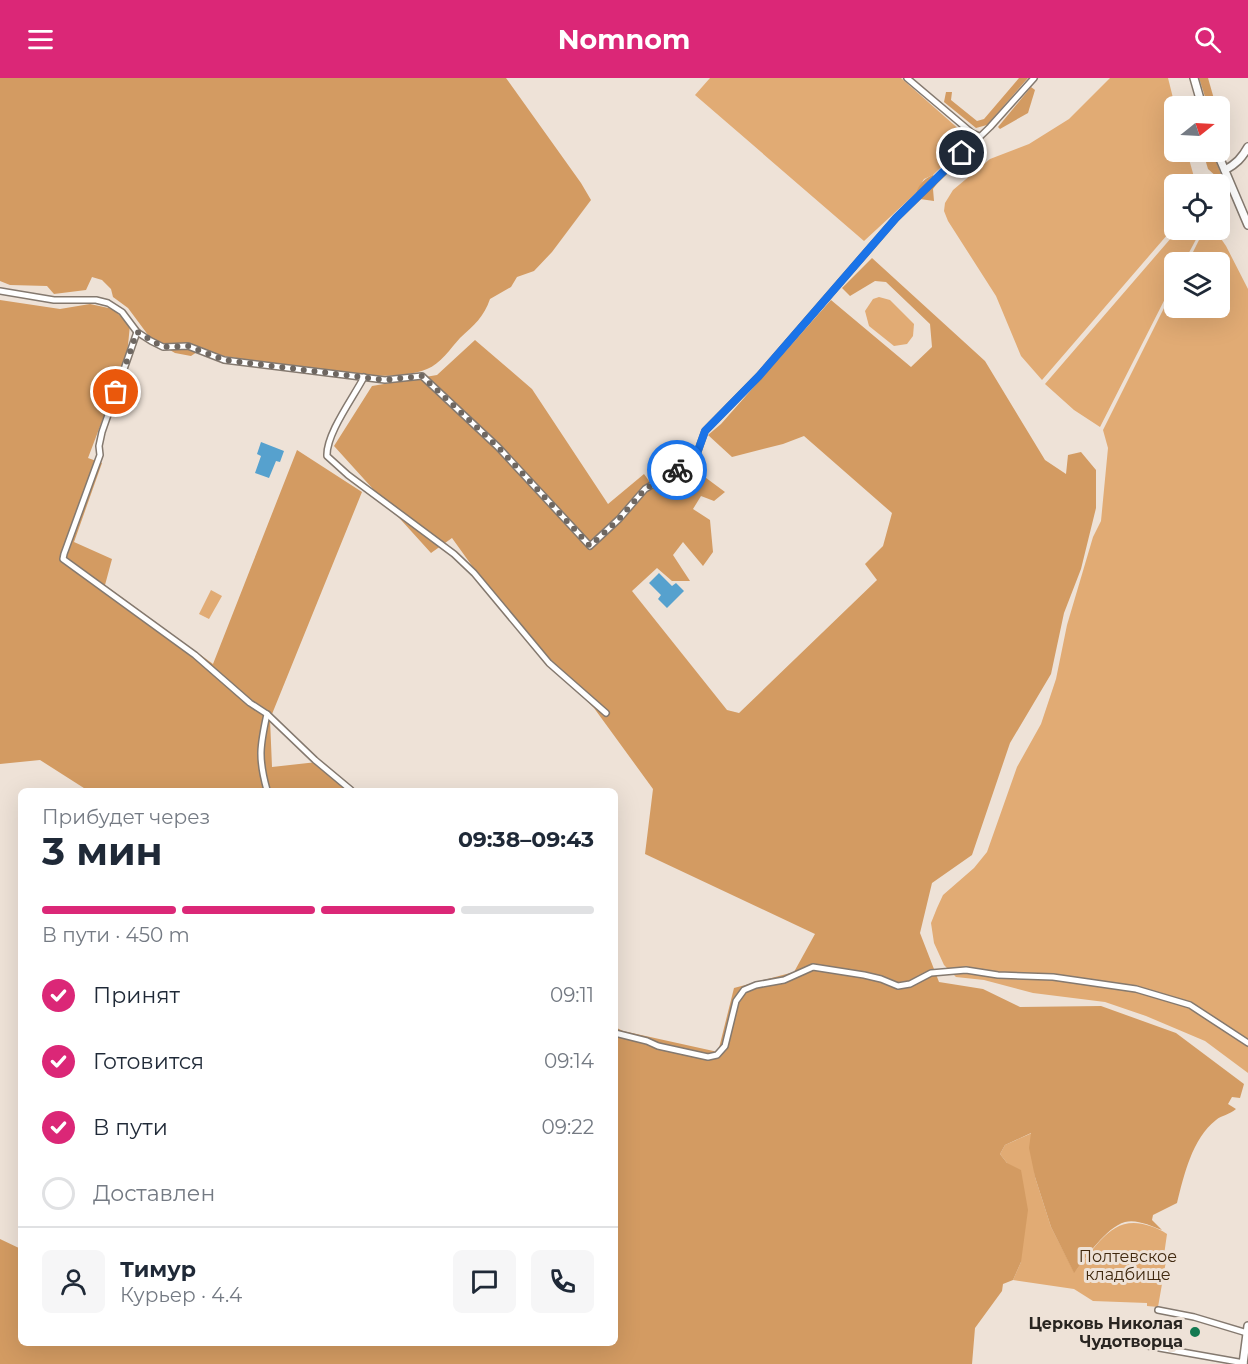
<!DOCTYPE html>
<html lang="ru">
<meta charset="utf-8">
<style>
:root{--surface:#fff;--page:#f6f6f7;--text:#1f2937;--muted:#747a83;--line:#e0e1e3;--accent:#db2777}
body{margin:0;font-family:Montserrat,sans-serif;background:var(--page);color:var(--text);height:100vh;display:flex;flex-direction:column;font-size:22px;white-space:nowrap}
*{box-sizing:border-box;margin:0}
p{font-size:20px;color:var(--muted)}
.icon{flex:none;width:33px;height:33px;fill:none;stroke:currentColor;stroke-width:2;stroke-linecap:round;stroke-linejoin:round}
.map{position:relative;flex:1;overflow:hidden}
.details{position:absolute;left:18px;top:710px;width:600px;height:558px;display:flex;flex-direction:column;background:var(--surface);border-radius:9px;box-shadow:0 6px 24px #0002}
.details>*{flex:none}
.needle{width:39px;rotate:72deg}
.controls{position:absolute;left:1164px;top:18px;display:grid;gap:12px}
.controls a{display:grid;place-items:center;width:66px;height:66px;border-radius:9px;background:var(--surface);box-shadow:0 6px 24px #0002;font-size:30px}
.pin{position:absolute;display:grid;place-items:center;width:51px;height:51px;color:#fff;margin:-26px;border:3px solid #fff;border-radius:50%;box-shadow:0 2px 6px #0007}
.courier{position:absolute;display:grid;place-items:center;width:60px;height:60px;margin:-30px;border:4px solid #1a73e8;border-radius:50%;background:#fff;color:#222;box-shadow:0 2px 8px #0007}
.overview em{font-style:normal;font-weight:700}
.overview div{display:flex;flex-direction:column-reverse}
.overview{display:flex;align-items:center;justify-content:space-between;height:102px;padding:0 24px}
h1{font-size:39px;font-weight:700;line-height:45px}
.bar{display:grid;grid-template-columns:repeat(4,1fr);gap:9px 6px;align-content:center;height:72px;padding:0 24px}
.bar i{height:8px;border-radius:4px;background:var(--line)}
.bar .active{background:var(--accent)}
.bar p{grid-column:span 4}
.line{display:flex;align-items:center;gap:15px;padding:0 24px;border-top:2px solid var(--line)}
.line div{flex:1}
.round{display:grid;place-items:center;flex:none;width:63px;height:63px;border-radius:9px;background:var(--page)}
ol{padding:0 24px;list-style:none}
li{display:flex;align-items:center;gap:18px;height:66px}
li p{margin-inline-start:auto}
li .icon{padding:6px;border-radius:50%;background:var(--accent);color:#fff;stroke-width:4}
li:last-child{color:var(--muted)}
li i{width:33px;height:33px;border:3px solid var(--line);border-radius:50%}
header{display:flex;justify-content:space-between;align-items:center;height:78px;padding:0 24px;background:var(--accent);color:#fff;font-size:27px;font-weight:700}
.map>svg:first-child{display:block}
.green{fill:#e1ab74}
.forest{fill:#d39b62}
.water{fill:#56a1ce}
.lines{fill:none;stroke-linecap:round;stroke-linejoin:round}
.minor-casing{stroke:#84796f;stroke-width:8}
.tertiary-casing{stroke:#84796f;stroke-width:10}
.minor{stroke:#fff;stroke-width:5}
.tertiary{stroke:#fff;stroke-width:7}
.done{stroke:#6e6761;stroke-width:6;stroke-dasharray:0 10.8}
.route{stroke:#1a73e8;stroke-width:8}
.poi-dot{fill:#147951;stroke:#eee2d7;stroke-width:2}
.labels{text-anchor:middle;stroke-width:6;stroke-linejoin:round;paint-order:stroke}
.park-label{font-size:16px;fill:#40290f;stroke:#eee2d7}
.poi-label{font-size:16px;font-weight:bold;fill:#292521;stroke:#eee2d7;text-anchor:end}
</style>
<header><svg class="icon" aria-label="menu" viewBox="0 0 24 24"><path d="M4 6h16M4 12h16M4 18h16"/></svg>Nomnom<svg class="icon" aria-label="search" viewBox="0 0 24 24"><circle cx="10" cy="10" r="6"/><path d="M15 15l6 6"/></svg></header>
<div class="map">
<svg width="1248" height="1286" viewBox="0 0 1248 1286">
<rect width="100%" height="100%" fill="#eee2d7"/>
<!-- green -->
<g class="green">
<path d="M710,0H901L970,61L933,97L924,101L916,115L864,163L695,17Z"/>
<path d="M1110,0H1168L1175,28L1174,74H1187L1196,106H1174V149L1042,302L1021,278L996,218L948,143L944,133L945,125L953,112L990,81L1029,66L1069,41Z"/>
<path d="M1178,152H1201L1184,184H1174V203L1100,349L1074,332L1045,306Z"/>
<path d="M1204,152H1215L1226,168L1248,211V995L1205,963L1146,938L1105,924L1033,915L984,902L956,899L944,887L934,865L931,845L937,830L943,817L974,790L987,774L1017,689L1041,646L1056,601L1067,547L1093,459L1101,443L1108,370L1103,352L1174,210V230H1220V184H1188Z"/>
<path d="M879,219L890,222L914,246L913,258L907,266L894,268L869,248L865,233L873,221Z"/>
<path d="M211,512L222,518L209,541L199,536Z"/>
<path d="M1032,1055L1035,1099L1051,1149L1074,1194C1096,1171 1111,1134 1150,1148C1156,1150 1161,1152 1167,1156L1164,1177L1166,1183L1158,1229L1147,1228V1225L1093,1223L1074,1211L1013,1202L1021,1184L1007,1085L1000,1076L1005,1067Z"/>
</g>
<!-- forest -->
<g class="forest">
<path d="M0,0H506L581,105L591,122L552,174L534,193L517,199L511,209L490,221C484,239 474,247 460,260C451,270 440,286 427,291C381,310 268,284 217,277L200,272L191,278L175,275L151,261L128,230L113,219L111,211L102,202L92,199L86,212L54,216L47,208L10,207L0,203Z"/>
<path d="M1019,0H1028L987,47L976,50L944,24L946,14H952L951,22L977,43L984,41Z"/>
<path d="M1199,0H1208L1216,28H1208Z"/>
<path d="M1031,9L1035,12L1028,35L1000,51L998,49Z"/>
<path d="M1203,74H1212L1221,96L1218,100L1208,91Z"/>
<path d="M933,97L938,104L933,111L934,123L920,121L916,115C920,105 924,101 933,97Z"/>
<path d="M872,180L985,283L1045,382L1066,396L1068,377L1081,374L1096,392V430L1081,491L1064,535L1051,596L1010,665L972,777L932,805L920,855L939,904L983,911L1020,929L1101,928L1176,955L1244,1006L1240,1020L1232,1019L1228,1026L1236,1031C1229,1037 1222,1037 1216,1042C1192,1061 1184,1097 1177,1125L1153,1137L1152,1142L1162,1152C1151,1148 1137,1141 1125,1144C1105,1150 1087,1179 1074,1195L1051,1149L1035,1099L1029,1070L1031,1055L1005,1067L1000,1076L1007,1085L1021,1092L1028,1132L1021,1184L1013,1202L1003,1206L1002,1213L975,1250L972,1286H0V1161L21,1171V1264H615V949L623,953L718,974L734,910L794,894L815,856L645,776L653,711L594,630L526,563L452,460L431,475L334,368L372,308L437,297L475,262L532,311L608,426L644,396L657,414L694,391L725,414L714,423L701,418L693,431L710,442L713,474L703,488L683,464L673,477L690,503H672L657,490L632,513L727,632L739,635L877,502L865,486L883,468L892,435L804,358L783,366L732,379L708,357L721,346L831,222L911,289L932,269L930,246L886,204L875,203L850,218L842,210Z"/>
<path d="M0,222L60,231L90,226L113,231L130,247L127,277L88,380L102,385L74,464L112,481L105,507L213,586L297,372L362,414L270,641L272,689L317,684L348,712H87L40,682L0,686Z"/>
</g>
<!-- water -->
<g class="water">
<path d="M261,364L284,373L280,384L276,383L269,400L255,395L261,378L257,376Z"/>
<path d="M659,495L672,508L676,505L684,513L667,530L658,521L661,517L649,505Z"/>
</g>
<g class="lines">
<!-- minor casing -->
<g class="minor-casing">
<g id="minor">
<path d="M907,0L972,55L979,58"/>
<path d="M0,213L54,222H96L108,225L122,234L137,254L151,263L163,269L188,268L224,282L385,302L422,298L498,369L590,468L619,441L645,411L695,381L705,353L759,298L896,140L990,49L1034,0"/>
<path d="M137,254L102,354L99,368L100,377L64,476L63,481L195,577L250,625L267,636L315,682L351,712"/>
<path d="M364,299C353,320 326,356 327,378L348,397L454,476L474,495L549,585L606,635"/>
<path d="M267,636C260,668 258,680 267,712"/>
<path d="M615,955L647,963L658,968L708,979L717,977L725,968L736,923L744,912L756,907L784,902L813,889L864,897L881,901L898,908L910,906L931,895L966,892L998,897L1053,899L1136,911L1190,927L1248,965"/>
<path d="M1158,1232L1194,1239L1247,1255"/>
<path d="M1148,1268L1244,1285"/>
</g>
</g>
<!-- tertiary casing -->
<g class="tertiary-casing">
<g id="tertiary">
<path d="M1194,0L1202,28"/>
<path d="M1217,74L1248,147"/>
<path d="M1225,92C1236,86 1242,80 1248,69"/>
<path d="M1243,1286L1248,1248"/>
</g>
</g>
<!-- minor -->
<use href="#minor" class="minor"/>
<!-- tertiary -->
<use href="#tertiary" class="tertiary"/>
</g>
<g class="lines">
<!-- done -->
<path class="done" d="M116,314L137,254L163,269L188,268L224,282L385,302L422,298L498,369L590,468L619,441L645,411L677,392"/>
<!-- route -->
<path class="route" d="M677,392L695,381L705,353L759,298L896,140L962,75"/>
</g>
<!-- markers -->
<circle class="poi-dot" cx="1195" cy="1254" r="6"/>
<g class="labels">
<!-- park labels -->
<g class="park-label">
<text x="1128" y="1184">Полтевское<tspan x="1128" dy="18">кладбище</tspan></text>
</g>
<!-- poi labels -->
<g class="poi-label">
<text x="1183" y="1251">Церковь Николая<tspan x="1183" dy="18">Чудотворца</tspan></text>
</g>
</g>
</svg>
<div class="controls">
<a><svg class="needle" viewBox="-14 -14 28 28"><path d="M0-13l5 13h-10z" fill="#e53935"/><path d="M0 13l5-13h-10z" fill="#747a83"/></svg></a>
<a><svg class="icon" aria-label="locate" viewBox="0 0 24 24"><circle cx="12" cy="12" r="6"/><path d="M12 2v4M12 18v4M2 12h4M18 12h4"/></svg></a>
<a><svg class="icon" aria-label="layers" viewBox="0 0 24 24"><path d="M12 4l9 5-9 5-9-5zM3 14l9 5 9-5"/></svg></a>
</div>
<div class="pin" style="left:116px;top:314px;background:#ea580c"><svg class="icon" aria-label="bag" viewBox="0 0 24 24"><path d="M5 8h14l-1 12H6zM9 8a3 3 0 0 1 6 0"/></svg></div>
<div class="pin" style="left:962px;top:75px;background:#1f2937"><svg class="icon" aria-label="home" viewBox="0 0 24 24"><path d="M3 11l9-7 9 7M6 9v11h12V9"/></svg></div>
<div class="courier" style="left:677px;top:392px"><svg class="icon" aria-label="bike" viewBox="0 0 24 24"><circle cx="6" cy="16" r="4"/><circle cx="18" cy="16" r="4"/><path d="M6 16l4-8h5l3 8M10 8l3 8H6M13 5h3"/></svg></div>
<section class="details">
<div class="overview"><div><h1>3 мин</h1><p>Прибудет через</p></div><em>09:38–09:43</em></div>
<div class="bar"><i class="active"></i><i class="active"></i><i class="active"></i><i></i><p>В пути · 450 m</p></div>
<ol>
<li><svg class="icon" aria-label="check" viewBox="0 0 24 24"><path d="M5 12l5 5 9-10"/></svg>Принят<p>09:11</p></li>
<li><svg class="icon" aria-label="check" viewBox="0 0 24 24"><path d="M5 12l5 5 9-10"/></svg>Готовится<p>09:14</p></li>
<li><svg class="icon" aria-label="check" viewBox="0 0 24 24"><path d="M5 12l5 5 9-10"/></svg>В пути<p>09:22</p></li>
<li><i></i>Доставлен</li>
</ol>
<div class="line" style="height:108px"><a class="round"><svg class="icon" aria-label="person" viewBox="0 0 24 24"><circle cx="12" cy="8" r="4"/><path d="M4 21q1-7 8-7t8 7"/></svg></a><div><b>Тимур</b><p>Курьер · 4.4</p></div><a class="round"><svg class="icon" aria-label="chat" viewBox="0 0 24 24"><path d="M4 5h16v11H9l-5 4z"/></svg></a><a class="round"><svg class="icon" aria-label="phone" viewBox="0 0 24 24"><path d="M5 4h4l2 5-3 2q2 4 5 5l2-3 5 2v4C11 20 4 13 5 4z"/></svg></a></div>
</section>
</div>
